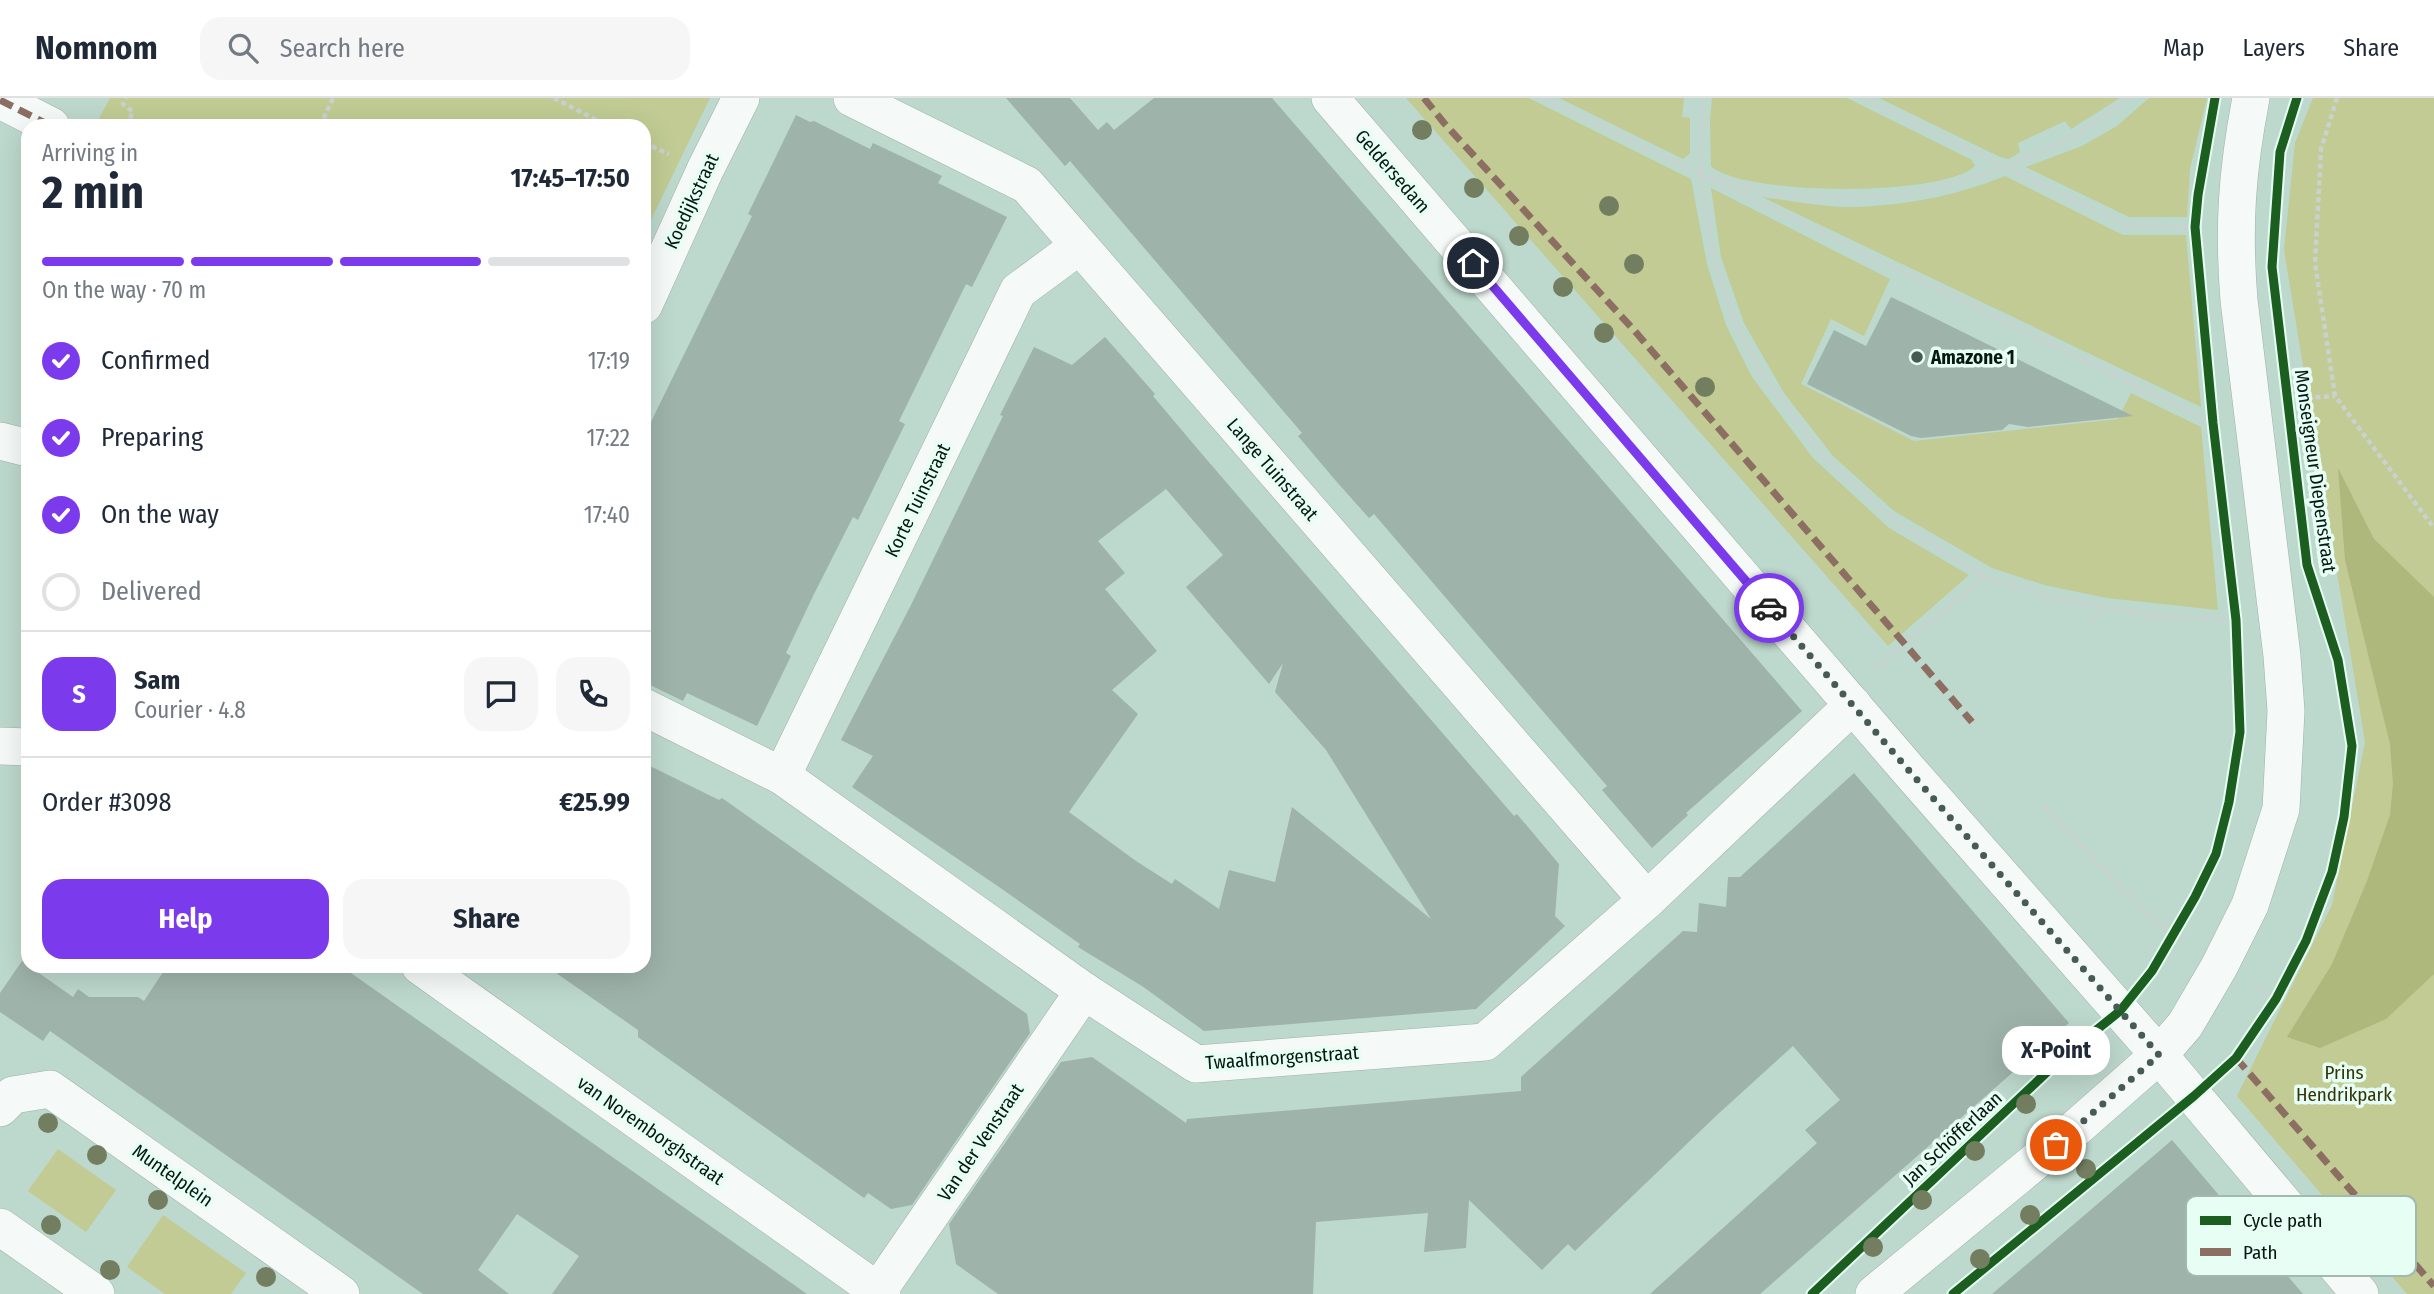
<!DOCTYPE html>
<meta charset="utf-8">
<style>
:root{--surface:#fff;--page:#f6f6f7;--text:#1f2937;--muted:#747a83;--line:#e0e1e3;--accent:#7c3aed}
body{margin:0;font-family:"Fira Sans Condensed",sans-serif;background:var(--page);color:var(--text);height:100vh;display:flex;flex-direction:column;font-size:26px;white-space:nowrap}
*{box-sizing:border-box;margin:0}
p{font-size:23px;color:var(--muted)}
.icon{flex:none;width:38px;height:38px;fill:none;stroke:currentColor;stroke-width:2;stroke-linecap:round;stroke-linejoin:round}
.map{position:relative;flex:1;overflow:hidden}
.panel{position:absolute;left:21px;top:21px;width:630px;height:854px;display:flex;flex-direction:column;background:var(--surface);border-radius:21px;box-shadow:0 7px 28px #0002}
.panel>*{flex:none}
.pin{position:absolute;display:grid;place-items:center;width:60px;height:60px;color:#fff;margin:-30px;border:4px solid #fff;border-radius:50%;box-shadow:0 2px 7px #0007}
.courier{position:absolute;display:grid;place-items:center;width:70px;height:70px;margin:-35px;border:5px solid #7c3aed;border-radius:50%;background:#fff;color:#222;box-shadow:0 2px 9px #0007}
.bubble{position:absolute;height:49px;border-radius:21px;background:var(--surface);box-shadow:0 7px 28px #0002;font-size:23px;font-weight:700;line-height:49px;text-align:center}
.headline em{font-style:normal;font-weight:700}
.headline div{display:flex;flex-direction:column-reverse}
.headline{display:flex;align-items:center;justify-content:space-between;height:119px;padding:0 21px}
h1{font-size:46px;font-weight:700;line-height:52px}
.bar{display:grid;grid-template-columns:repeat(4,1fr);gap:10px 7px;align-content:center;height:84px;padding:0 21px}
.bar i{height:9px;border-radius:5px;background:var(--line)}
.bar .on{background:var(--accent)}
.bar p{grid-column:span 4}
.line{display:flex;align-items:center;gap:18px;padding:0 21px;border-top:2px solid var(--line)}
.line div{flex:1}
.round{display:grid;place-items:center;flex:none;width:74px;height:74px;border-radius:21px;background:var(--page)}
ol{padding:0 21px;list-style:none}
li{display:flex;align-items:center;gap:21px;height:77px}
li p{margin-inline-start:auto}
li .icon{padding:7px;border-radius:50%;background:var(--accent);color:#fff;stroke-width:4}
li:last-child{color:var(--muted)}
li i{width:38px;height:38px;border:4px solid var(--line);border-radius:50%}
.cta{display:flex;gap:14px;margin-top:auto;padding:14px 21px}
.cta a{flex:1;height:80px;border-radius:21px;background:var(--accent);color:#fff;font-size:28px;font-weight:700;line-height:80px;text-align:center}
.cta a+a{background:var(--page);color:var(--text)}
header{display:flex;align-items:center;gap:42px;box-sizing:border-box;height:98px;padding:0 35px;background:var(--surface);border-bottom:2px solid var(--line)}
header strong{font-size:33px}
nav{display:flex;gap:38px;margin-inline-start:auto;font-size:24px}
.search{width:490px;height:63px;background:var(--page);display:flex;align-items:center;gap:18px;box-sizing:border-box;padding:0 24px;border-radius:21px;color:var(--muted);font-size:26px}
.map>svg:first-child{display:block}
.green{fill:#c1cb93}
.forest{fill:#aeb87d}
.building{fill:#9eb3aa;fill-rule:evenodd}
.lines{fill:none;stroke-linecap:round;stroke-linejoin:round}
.street-casing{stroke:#9db2a9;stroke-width:38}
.path{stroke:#cad2cf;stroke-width:4.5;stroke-dasharray:5 3.5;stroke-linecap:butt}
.street{stroke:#f5f9f8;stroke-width:37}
.quiet{stroke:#8d6e63;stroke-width:7;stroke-dasharray:14 7;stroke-linecap:butt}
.cycleway-casing{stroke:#e6fef3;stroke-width:13}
.cycleway{stroke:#1b5e20;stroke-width:9}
.tree{fill:#737e61}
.done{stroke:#455b53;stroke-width:7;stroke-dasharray:0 12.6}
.route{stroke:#7c3aed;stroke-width:9}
.poi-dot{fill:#455b53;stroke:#e6fef3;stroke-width:2.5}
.labels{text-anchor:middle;stroke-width:7;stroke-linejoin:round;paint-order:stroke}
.street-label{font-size:19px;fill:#051811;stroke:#e6fef3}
.poi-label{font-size:19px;font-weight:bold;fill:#051811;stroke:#e6fef3;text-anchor:start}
.park-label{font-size:19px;fill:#363409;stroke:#e6fef3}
.key{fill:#e6fef3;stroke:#a2b9af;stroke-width:2}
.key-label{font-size:19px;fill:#051811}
</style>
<header>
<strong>Nomnom</strong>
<div class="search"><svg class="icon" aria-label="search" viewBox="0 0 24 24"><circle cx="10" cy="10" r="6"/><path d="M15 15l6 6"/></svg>Search here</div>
<nav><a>Map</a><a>Layers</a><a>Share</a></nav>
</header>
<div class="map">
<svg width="2434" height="1196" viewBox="0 0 2434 1196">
<rect width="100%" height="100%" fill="#bdd8cd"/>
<!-- green -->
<g class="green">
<path d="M110,0H710L647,130L644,129V28H95Z"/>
<path d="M1406,0H1529L1691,81L1707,166L1726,227L1752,279L1813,360L1889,430L1969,477L1888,548Z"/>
<path d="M1559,0H1684L1682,19L1690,20V55L1683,61Z"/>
<path d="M1712,0H1847L1972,62L1975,68C1944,99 1742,98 1711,68L1710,22Z"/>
<path d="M1879,0H2120L2071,31L2065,23L2018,45L2020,54L2009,61L2000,59Z"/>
<path d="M2149,0H2207L2190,71L2187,119H2129L2026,69L2082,48L2117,28Z"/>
<path d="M2313,0H2434V1196H2407L2237,998L2332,807L2365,644L2284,152L2295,45Z"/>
<path d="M2005,78L2123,137H2186L2201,309L1762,99C1794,103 1826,110 1858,109C1908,107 1959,97 2005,78Z"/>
<path d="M1711,90L1890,181L1864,238L1831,221L1801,286L1914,343L2118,321L2131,295L2201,329L2218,512L2107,500L2044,487L1992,470L1894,413L1833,358L1784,295L1744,225L1721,159Z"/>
<path d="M58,1051L116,1092L86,1134L28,1093Z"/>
<path d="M163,1117L246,1175L231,1196H165L127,1169Z"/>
</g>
<!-- forest -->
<path class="forest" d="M2338,370L2374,441L2434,499V876L2386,921L2320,950L2287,939L2332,866L2367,783L2390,717L2393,686L2390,646L2345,462Z"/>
<!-- building -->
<g class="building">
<path d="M1006,0H1070L1098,32L1107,24L1114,32L1154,0H1272L1802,613L1686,715L1688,717L1652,750L1602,692L1607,688L1541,611L1374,416L1369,420L1336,383L1298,338L1302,335L1070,63L1065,68Z"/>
<path d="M796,17L810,24L814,23L870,51L873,45L909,62L942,78L938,85L1007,119L972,189L966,186L899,323L905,326L858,422L853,419L814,496L786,555L791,558L757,628L687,595L683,603L644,584V338L752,118L748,116Z"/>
<path d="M1891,199L1910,208L2133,318L2028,329L2009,326L2002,332L1921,340L1911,338L1807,286L1834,232L1866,248Z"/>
<path d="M1105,239L1155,296L1153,298L1201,355L1514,718L1517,716L1559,766L1555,818L1565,828L1476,911L1204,933L1142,888L1078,849L1080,846L999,789L852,689L873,658L841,642L910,509L1003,318L1000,317L1034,249L1072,267ZM1166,391L1223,457L1186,489L1269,586L1283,565L1275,594L1326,652L1431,821L1292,709L1275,784L1229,772L1219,811L1175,781L1172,786L1136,763L1069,714L1138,616L1112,592L1157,553L1105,491L1125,475L1098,443Z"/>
<path d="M644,665L719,702L722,700L1027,916L1030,935L912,1107L891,1111L868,1095L864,1100L638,939V932L546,868H644Z"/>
<path d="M1854,675L2069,925L1760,1196H1650L1817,1045L1805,1032L1840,1002L1793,948L1717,1017L1575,1153L1568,1146L1542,1172L1469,1102L1466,1150L1424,1154L1428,1115L1316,1124L1313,1196H998L956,1166L949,1126L1061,964L1092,959L1186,1025L1187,1021L1521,993V979L1683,833L1697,834L1699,805L1726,809L1728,779H1740Z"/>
<path d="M22,863L73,899L78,891L89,899H138L144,903L167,868H341L807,1196H552L579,1158L517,1116L478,1172L509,1196H423L50,933L43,943L0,914V895Z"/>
<path d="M2172,1042L2303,1196H1992L2087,1115Z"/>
</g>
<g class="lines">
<!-- street casing -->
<g class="street-casing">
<g id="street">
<path d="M852,0L1027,87L1647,802"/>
<path d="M1330,0L1911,675L2159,957L2360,1196"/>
<path d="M0,2L51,28"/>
<path d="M644,207L705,72L741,0"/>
<path d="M0,343L28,350"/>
<path d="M644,609L782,678L1084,893L1196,966L1485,944L1647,802L1853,607"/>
<path d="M0,648L28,649"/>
<path d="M782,678L1018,193L1079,148"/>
<path d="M420,868L882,1196"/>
<path d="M0,1010L13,997L50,991L341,1196"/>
<path d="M0,1129L96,1196"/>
<path d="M876,1196L1084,893"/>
<path d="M1874,1196L2076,1030L2159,957L2185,927L2219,869L2250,807L2281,711L2286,613L2282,558L2239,202C2233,128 2237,73 2251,0"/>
</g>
</g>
<!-- path -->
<g class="path">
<path d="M554,0L608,28"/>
<path d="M1544,0L2213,325"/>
<path d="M1703,0L1700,76L1714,161L1734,222L1765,281L1820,354L1891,421L1986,479L2045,498L2102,509L2163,519L2235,522"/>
<path d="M1864,0L2125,127L2195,129"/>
<path d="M2337,0L2321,51L2315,165L2335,298L2434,430"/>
<path d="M126,28L133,14L123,6L126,0"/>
<path d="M320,28L333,0"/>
<path d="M644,45L669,56"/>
<path d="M1711,79L1770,96L1838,100L1899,97L1954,86L2005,69L2077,37L2130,0"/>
<path d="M2290,301L2335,298"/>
<path d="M2091,524L2102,509"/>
<path d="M1876,570L1986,479"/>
<path d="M2045,710L2135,804L2185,845"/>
<path d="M2254,889L2276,901"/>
<path d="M2064,958L2078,973"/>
<path d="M2135,1033L2142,1040"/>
</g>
<!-- street -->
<use href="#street" class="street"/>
<!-- quiet -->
<g class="quiet">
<path d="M1424,0L1444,25L1633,231L1972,624"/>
<path d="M0,2L51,28"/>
<path d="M2236,960L2434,1188"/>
</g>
<!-- cycleway casing -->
<g class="cycleway-casing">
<g id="cycleway">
<path d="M1812,1196L2064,958L2120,913L2152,873L2195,799L2216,756L2229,704L2240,634L2236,522L2213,325L2195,129L2198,97L2215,0"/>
<path d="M1953,1196L2194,998L2236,960L2276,901L2306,843L2332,774L2344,719L2352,648L2338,562L2307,467L2272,169L2280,54L2297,0"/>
</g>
</g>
<!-- cycleway -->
<use href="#cycleway" class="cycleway"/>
</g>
<!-- trees -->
<g class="tree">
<circle cx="1422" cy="32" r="10"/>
<circle cx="1474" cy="90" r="10"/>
<circle cx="1609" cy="108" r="10"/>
<circle cx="1519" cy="138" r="10"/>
<circle cx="1634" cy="166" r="10"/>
<circle cx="1563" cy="189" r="10"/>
<circle cx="1604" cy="235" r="10"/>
<circle cx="1705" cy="289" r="10"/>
<circle cx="2026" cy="1006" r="10"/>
<circle cx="48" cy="1025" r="10"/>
<circle cx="1975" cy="1053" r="10"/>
<circle cx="97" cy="1057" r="10"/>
<circle cx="2086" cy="1071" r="10"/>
<circle cx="158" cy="1102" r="10"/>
<circle cx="1922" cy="1102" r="10"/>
<circle cx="2030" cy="1117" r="10"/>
<circle cx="51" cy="1127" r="10"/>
<circle cx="1873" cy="1149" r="10"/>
<circle cx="1980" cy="1161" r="10"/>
<circle cx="110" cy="1172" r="10"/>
<circle cx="266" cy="1179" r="10"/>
</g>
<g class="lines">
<!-- done -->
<path class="done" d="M1769,510L1911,675L2159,957L2056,1047"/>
<!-- route -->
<path class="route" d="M1473,165L1769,510"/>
</g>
<!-- markers -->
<circle class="poi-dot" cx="1917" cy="259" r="7"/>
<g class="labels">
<!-- street labels -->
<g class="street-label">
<text transform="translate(1393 73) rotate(49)" y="7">Geldersedam</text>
<text transform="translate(691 103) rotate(-65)" y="7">Koedijkstraat</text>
<text transform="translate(1273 371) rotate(49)" y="7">Lange Tuinstraat</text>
<text transform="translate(2316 373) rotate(82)" y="7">Monseigneur Diepenstraat</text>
<text transform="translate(917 402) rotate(-64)" y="7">Korte Tuinstraat</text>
<text transform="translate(1282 959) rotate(-4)" y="7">Twaalfmorgenstraat</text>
<text transform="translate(651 1032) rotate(35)" y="7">van Noremborghstraat</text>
<text transform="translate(1952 1040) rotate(-43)" y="7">Jan Schöfferlaan</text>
<text transform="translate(980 1044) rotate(-56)" y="7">Van der Venstraat</text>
<text transform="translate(173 1077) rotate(35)" y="7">Muntelplein</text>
</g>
<!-- poi labels -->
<g class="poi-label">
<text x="1931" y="266">Amazone 1</text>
</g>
<!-- park labels -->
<g class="park-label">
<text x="2344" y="981">Prins<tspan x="2344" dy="22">Hendrikpark</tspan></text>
</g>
</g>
<!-- legend -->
<rect x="2186" y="1098" width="230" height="80" rx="10" class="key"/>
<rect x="2200" y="1118" width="31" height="9" fill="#1b5e20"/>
<rect x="2200" y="1150" width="31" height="8" fill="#8d6e63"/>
<g class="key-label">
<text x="2243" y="1129">Cycle path</text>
<text x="2243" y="1161">Path</text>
</g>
</svg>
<div class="pin" style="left:2056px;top:1047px;background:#ea580c"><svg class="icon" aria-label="bag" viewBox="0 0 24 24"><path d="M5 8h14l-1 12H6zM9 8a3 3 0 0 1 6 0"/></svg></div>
<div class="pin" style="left:1473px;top:165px;background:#1f2937"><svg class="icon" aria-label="home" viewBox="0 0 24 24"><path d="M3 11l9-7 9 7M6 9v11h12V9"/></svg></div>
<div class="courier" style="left:1769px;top:510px"><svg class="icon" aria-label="car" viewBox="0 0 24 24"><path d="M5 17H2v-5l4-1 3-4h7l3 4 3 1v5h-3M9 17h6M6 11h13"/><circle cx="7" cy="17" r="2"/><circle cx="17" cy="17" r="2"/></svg></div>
<div class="bubble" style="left:2002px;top:928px;width:108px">X-Point</div>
<section class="panel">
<div class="headline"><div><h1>2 min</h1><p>Arriving in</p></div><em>17:45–17:50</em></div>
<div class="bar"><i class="on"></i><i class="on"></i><i class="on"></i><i></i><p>On the way · 70 m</p></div>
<ol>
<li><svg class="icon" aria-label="check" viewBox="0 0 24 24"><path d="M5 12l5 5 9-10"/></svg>Confirmed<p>17:19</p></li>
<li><svg class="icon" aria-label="check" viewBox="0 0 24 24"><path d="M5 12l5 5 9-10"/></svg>Preparing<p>17:22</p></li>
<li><svg class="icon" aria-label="check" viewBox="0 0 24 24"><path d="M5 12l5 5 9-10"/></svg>On the way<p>17:40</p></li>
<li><i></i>Delivered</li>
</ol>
<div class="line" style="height:126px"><b class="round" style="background:var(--accent);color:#fff">S</b><div><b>Sam</b><p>Courier · 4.8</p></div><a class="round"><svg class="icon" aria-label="chat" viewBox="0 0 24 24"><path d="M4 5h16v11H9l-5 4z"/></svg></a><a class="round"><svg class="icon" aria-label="phone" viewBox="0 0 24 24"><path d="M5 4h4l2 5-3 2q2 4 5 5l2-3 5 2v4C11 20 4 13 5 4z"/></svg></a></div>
<div class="line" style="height:91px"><div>Order #3098</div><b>€25.99</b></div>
<div class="cta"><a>Help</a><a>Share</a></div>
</section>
</div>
